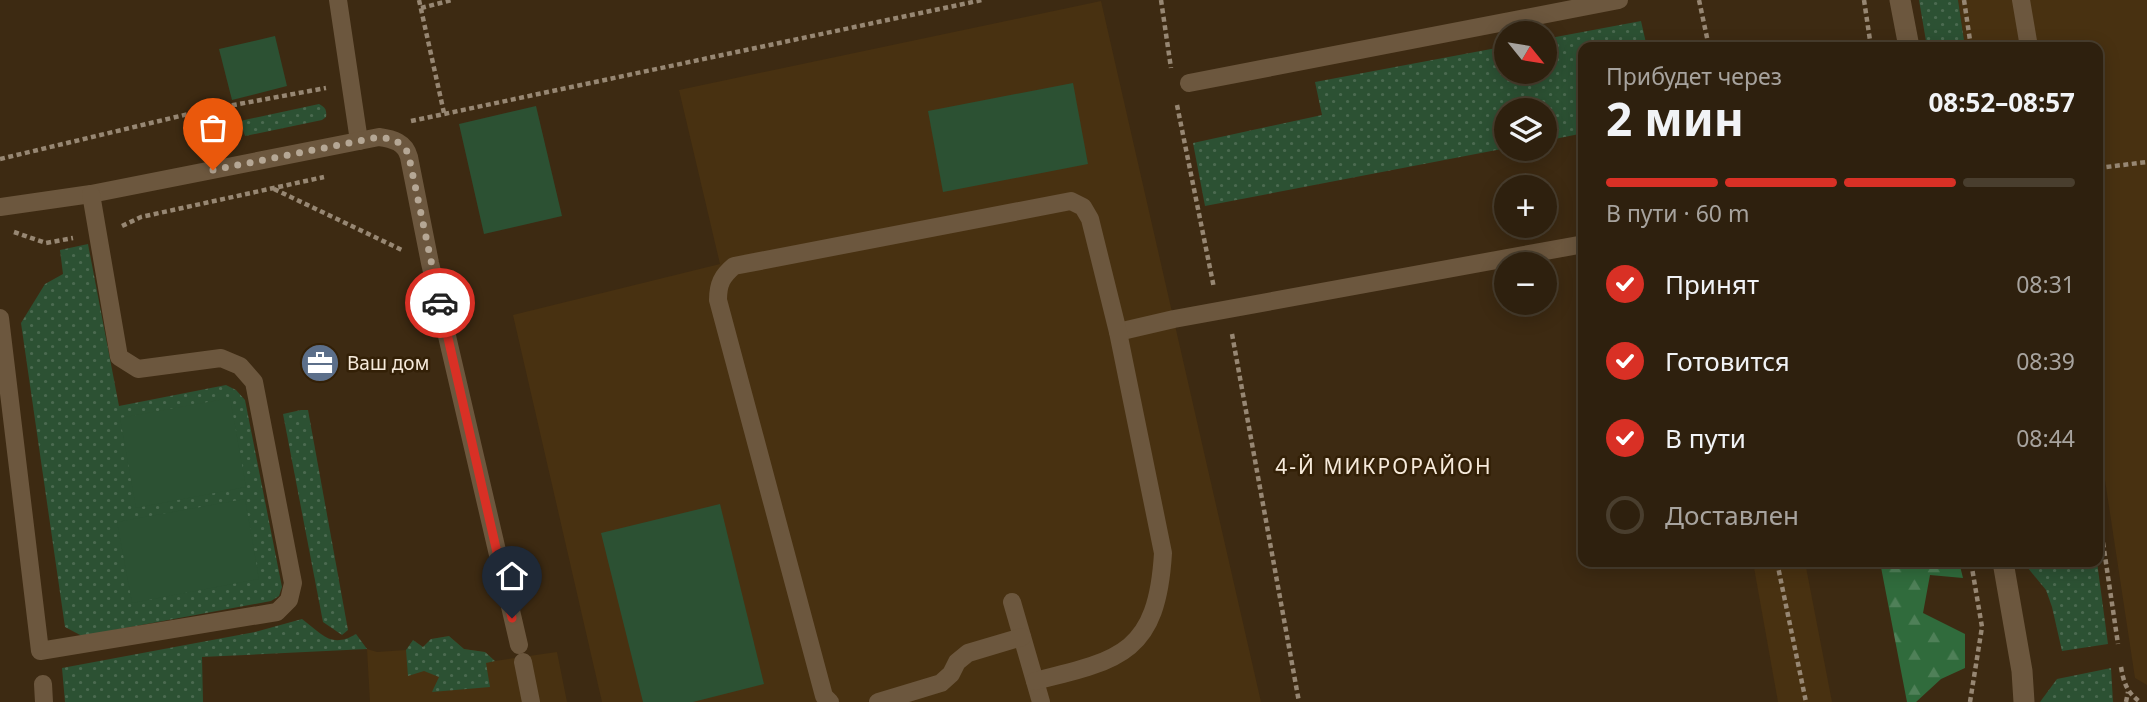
<!DOCTYPE html>
<html lang="ru">
<meta charset="utf-8">
<style>
:root{--surface:#2e200e;--page:#362817;--text:#f1f3f6;--muted:#a7a39e;--line:#493e2e;--accent:#d93025}
body{margin:0;font-family:"Noto Sans",sans-serif;background:var(--page);color:var(--text);height:100vh;display:flex;flex-direction:column;font-size:26px;white-space:nowrap}
*{box-sizing:border-box;margin:0}
p{font-size:23px;color:var(--muted)}
.icon{flex:none;width:38px;height:38px;fill:none;stroke:currentColor;stroke-width:2;stroke-linecap:round;stroke-linejoin:round}
.map{position:relative;flex:1;overflow:hidden}
.drawer{position:absolute;left:1578px;top:42px;width:525px;height:525px;display:flex;flex-direction:column;background:var(--surface);border-radius:14px;box-shadow:0 4px 18px #0003,0 0 0 2px var(--line)}
.drawer>*{flex:none}
.needle{width:46px;rotate:120deg}
.fabs{position:absolute;left:1494px;top:21px;display:grid;gap:14px}
.fabs a{display:grid;place-items:center;width:63px;height:63px;border-radius:50%;background:var(--surface);box-shadow:0 4px 18px #0003,0 0 0 2px var(--line);font-size:35px}
.pin{position:absolute;display:grid;place-items:center;width:60px;height:60px;color:#fff;margin:-72px -30px;border-radius:50% 50% 50% 0;rotate:-45deg;box-shadow:0 0 7px #0007}
.pin .icon{rotate:45deg}
.courier{position:absolute;display:grid;place-items:center;width:70px;height:70px;margin:-35px;border:5px solid #d93025;border-radius:50%;background:#fff;color:#222;box-shadow:0 2px 9px #0007}
.head em{font-style:normal;font-weight:700}
.head div{display:flex;flex-direction:column-reverse}
.head{display:flex;align-items:center;justify-content:space-between;height:119px;padding:0 28px}
h1{font-size:46px;font-weight:700;line-height:52px}
.bar{display:grid;grid-template-columns:repeat(4,1fr);gap:10px 7px;align-content:center;height:84px;padding:0 28px}
.bar i{height:9px;border-radius:5px;background:var(--line)}
.bar .active{background:var(--accent)}
.bar p{grid-column:span 4}
ol{padding:0 28px;list-style:none}
li{display:flex;align-items:center;gap:21px;height:77px}
li p{margin-inline-start:auto}
li .icon{padding:7px;border-radius:50%;background:var(--accent);color:#fff;stroke-width:4}
li:last-child{color:var(--muted)}
li i{width:38px;height:38px;border:4px solid var(--line);border-radius:50%}
.map>svg:first-child{display:block}
.built{fill:#483111}
.grass{fill:url(#grass-dots)}
.forest{fill:url(#forest-firs)}
.park{fill:#2c5133}
.lines{fill:none;stroke-linecap:round;stroke-linejoin:round}
.path{stroke:#978773;stroke-width:4.5;stroke-dasharray:5 3.5;stroke-linecap:butt}
.service{stroke:#6c573e;stroke-width:18}
.minor{stroke:#6c573e;stroke-width:21}
.done{stroke:#b5a795;stroke-width:7;stroke-dasharray:0 12.6}
.route{stroke:#d93025;stroke-width:9}
.labels{text-anchor:middle;stroke-width:5;stroke-linejoin:round;paint-order:stroke}
.poi-label{font-size:19px;fill:#f6eadb;stroke:#332007;text-anchor:start}
.neighbourhood-label{font-size:21px;letter-spacing:2px;fill:#f6eadb;stroke:#332007}
</style>
<div class="map">
<svg width="2147" height="702" viewBox="0 0 2147 702">
<defs>
<pattern id="grass-dots" width="8" height="8" patternUnits="userSpaceOnUse" patternTransform="scale(1.75)"><rect width="8" height="8" fill="#2c5133"/><path d="M2 2h.1M6 6h.1" fill="none" stroke="#4b6a50" stroke-width="1.8" stroke-linecap="round"/></pattern>
<pattern id="forest-firs" width="22" height="20" patternUnits="userSpaceOnUse" patternTransform="scale(1.75)"><rect width="22" height="20" fill="#306b3c"/><path d="M5 1l3.5 6h-7zM16 11l3.5 6h-7z" fill="#4f8058"/></pattern>
</defs>
<rect width="100%" height="100%" fill="#3d2a12"/>
<!-- built -->
<g class="built">
<path d="M1958,0H2147V685L2135,678L2098,434V47H1965Z"/>
<path d="M1101,1L1261,702H602L513,315L720,264L679,90Z"/>
<path d="M1753,562H1805L1832,702H1778Z"/>
<path d="M449,636L464,649L485,652L495,661L557,652L567,702H370L367,649L377,652L406,650L413,640L423,647L431,639Z"/>
</g>
<!-- grass -->
<g class="grass">
<path d="M1919,0H1958L1965,47H1927Z"/>
<path d="M1641,21L1647,47H1584V133L1545,141V110H1507V148L1205,206L1193,143L1322,115L1315,82L1507,46V72H1545V39Z"/>
<path d="M319,104C325,107 327,110 326,117L322,120L245,136L240,121Z"/>
<path d="M88,244L119,406L226,385L236,390L245,400L282,587L279,596L271,601L82,636L65,627L21,323L45,284L63,274L60,250Z"/>
<path d="M301,410H308L348,630L342,635L323,622L283,414Z"/>
<path d="M2023,562H2097L2108,644L2062,651L2052,607L2046,590Z"/>
<path d="M302,619C322,634 331,649 356,634L367,649L202,657L203,702H65L62,668L255,632Z"/>
<path d="M449,636L464,649L485,652L495,661L486,663L490,687L432,692L439,677L424,671L408,676L406,650L413,640L423,647L431,639Z"/>
<path d="M2111,668L2113,702H2040L2057,679Z"/>
</g>
<!-- forest -->
<path class="forest" d="M1880,562H1959L1963,578L1930,575L1923,613L1965,634V668L1941,679L1916,702H1907Z"/>
<!-- park -->
<g class="park">
<path d="M275,36L287,86L232,100L219,49Z"/>
<path d="M1073,83L1088,164L943,192L928,111Z"/>
<path d="M536,106L562,216L484,234L459,124Z"/>
<path d="M230,398L246,487L136,508L120,418Z"/>
<path d="M245,499L259,579L132,603L117,522Z"/>
<path d="M720,504L764,684L693,702H643L601,533Z"/>
</g>
<g class="lines">
<!-- path -->
<g class="path">
<path d="M419,0L444,113"/>
<path d="M1161,0L1171,68"/>
<path d="M1699,0L1709,47"/>
<path d="M1864,0L1871,47"/>
<path d="M1964,0L1971,47"/>
<path d="M421,8L452,0"/>
<path d="M1177,105L1214,288"/>
<path d="M411,121L982,0"/>
<path d="M0,159L201,111L326,88"/>
<path d="M2098,168L2147,162"/>
<path d="M274,189L402,250"/>
<path d="M122,226L141,217L324,177"/>
<path d="M14,232L46,243L73,238"/>
<path d="M1232,334L1299,702"/>
<path d="M2098,509L2118,644"/>
<path d="M1777,562L1806,702"/>
<path d="M2121,667C2124,684 2127,692 2140,702"/>
<path d="M1970,702L1982,627L1971,562"/>
<path d="M2126,702L2128,692"/>
</g>
<!-- service -->
<g class="service">
<path d="M338,0L359,141"/>
<path d="M2021,0L2029,47"/>
<path d="M1189,83L1619,0"/>
<path d="M0,207L91,194L379,137C393,139 405,142 409,157L430,263L519,645"/>
<path d="M0,318L40,651L277,612L289,600L293,583L254,382L240,366L221,358L138,369L119,357L91,194"/>
<path d="M1118,332L1174,319L1584,244"/>
<path d="M1012,602L1041,702"/>
<path d="M523,662L531,702"/>
<path d="M43,684L44,702"/>
<path d="M830,702L824,696L718,300C718,284 722,276 734,266L1071,201L1083,207L1090,219L1118,332L1163,553C1157,652 1122,660 1035,681"/>
<path d="M878,702L941,683L951,674L957,662L968,653L1022,637"/>
</g>
<!-- minor -->
<g class="minor">
<path d="M1900,0L1909,47"/>
<path d="M2003,562L2022,671L2024,702"/>
</g>
</g>
<g class="lines">
<!-- done -->
<path class="done" d="M213,170L379,137C393,139 405,142 409,157L440,303"/>
<!-- route -->
<path class="route" d="M440,303L512,618"/>
</g>
<!-- icons -->
<defs>
<g id="office-disc" transform="scale(2.0125)"><circle r="9.5" fill="#5c6f8a" stroke="#332007"/><path d="M-6-3h4V-5.5h4V-3h4V5H-6ZM-1-4.5V-3h2v-1.5ZM-6 0V1H6V0Z" fill="#fff"/></g>
</defs>
<g fill-rule="evenodd">
<use href="#office-disc" x="320" y="363"/>
</g>
<g class="labels">
<!-- poi labels -->
<g class="poi-label">
<text x="347" y="370">Ваш дом</text>
</g>
<!-- neighbourhood labels -->
<g class="neighbourhood-label">
<text x="1384" y="474">4-Й МИКРОРАЙОН</text>
</g>
</g>
</svg>
<div class="fabs">
<a><svg class="needle" viewBox="-14 -14 28 28"><path d="M0-13l5 13h-10z" fill="#e53935"/><path d="M0 13l5-13h-10z" fill="#a7a39e"/></svg></a>
<a><svg class="icon" aria-label="layers" viewBox="0 0 24 24"><path d="M12 4l9 5-9 5-9-5zM3 14l9 5 9-5"/></svg></a>
<a>+</a>
<a>−</a>
</div>
<div class="pin" style="left:213px;top:170px;background:#ea580c"><svg class="icon" aria-label="bag" viewBox="0 0 24 24"><path d="M5 8h14l-1 12H6zM9 8a3 3 0 0 1 6 0"/></svg></div>
<div class="pin" style="left:512px;top:618px;background:#1f2937"><svg class="icon" aria-label="home" viewBox="0 0 24 24"><path d="M3 11l9-7 9 7M6 9v11h12V9"/></svg></div>
<div class="courier" style="left:440px;top:303px"><svg class="icon" aria-label="car" viewBox="0 0 24 24"><path d="M5 17H2v-5l4-1 3-4h7l3 4 3 1v5h-3M9 17h6M6 11h13"/><circle cx="7" cy="17" r="2"/><circle cx="17" cy="17" r="2"/></svg></div>
<section class="drawer">
<div class="head"><div><h1>2 мин</h1><p>Прибудет через</p></div><em>08:52–08:57</em></div>
<div class="bar"><i class="active"></i><i class="active"></i><i class="active"></i><i></i><p>В пути · 60 m</p></div>
<ol>
<li><svg class="icon" aria-label="check" viewBox="0 0 24 24"><path d="M5 12l5 5 9-10"/></svg>Принят<p>08:31</p></li>
<li><svg class="icon" aria-label="check" viewBox="0 0 24 24"><path d="M5 12l5 5 9-10"/></svg>Готовится<p>08:39</p></li>
<li><svg class="icon" aria-label="check" viewBox="0 0 24 24"><path d="M5 12l5 5 9-10"/></svg>В пути<p>08:44</p></li>
<li><i></i>Доставлен</li>
</ol>
</section>
</div>
